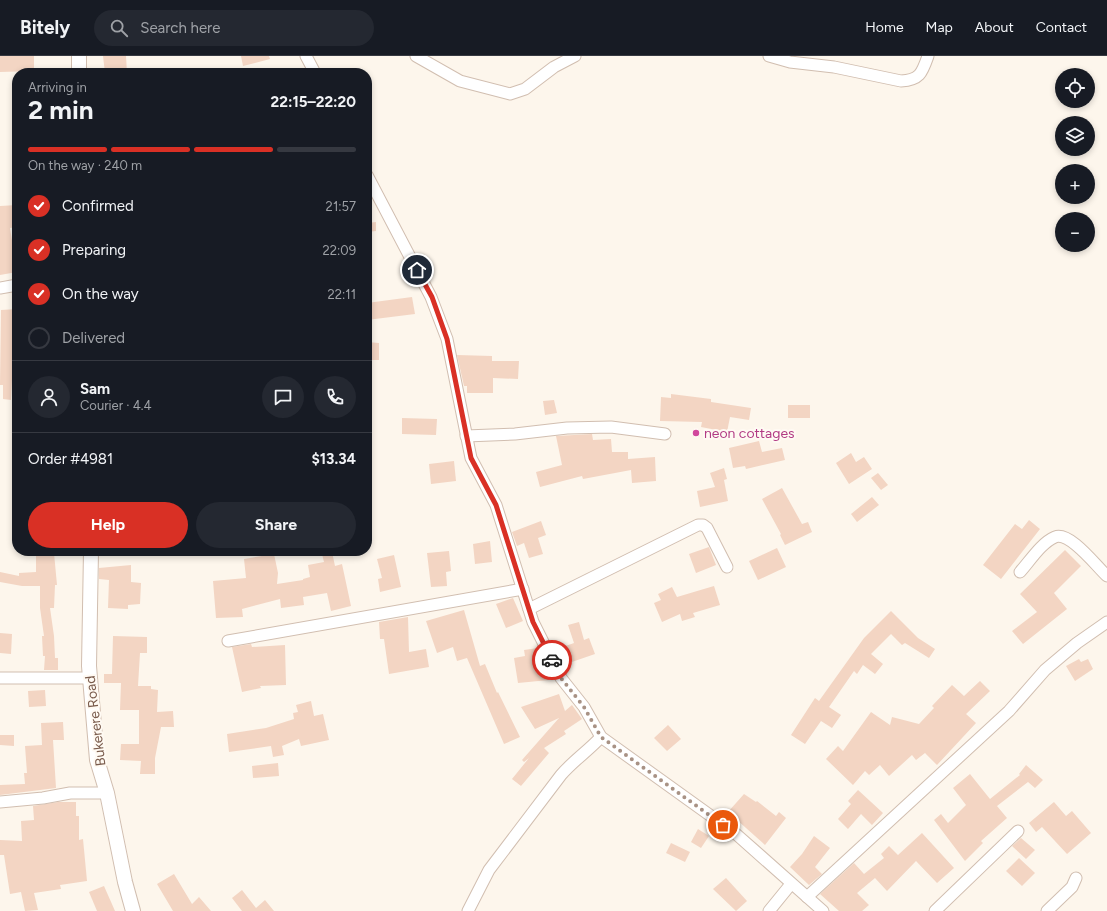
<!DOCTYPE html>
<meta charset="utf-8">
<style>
:root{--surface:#171b24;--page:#242831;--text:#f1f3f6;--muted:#9ea1a6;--line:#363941;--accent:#d93025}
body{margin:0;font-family:Figtree,sans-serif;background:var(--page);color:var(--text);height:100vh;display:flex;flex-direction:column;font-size:15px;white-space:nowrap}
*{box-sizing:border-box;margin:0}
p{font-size:13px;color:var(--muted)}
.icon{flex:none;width:22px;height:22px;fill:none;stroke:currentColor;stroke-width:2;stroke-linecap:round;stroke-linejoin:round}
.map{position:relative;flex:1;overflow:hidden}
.sheet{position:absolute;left:12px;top:12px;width:360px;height:488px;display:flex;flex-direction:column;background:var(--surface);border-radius:16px;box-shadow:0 2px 6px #0003}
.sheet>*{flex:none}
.controls{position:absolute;left:1055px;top:12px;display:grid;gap:8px}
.controls a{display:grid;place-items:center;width:40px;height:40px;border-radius:50%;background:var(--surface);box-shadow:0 2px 6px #0003;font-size:20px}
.pin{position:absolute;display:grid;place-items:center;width:34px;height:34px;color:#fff;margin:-17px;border:2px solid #fff;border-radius:50%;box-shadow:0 1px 4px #0007}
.courier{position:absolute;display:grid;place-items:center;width:40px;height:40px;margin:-20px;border:3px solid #d93025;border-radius:50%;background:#fff;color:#222;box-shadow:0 1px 5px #0007}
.summary em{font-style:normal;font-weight:700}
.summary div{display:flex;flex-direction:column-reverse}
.summary{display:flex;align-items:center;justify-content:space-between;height:68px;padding:0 16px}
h1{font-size:26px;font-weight:700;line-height:30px}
.bar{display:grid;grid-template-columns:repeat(4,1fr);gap:6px 4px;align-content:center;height:48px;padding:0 16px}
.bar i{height:5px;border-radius:3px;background:var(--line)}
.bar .current{background:var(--accent)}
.bar p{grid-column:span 4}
.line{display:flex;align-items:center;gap:10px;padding:0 16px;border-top:1px solid var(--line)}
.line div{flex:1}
.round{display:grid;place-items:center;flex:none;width:42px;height:42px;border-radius:21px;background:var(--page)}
ol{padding:0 16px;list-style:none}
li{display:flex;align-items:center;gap:12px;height:44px}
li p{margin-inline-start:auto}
li .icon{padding:4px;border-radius:50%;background:var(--accent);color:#fff;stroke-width:4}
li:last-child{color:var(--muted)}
li i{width:22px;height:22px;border:2px solid var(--line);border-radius:50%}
.action{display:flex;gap:8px;margin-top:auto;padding:8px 16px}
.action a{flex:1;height:46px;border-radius:24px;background:var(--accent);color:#fff;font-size:16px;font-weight:700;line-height:46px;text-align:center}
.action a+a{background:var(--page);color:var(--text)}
header{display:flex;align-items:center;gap:24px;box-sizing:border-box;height:56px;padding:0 20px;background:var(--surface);border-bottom:1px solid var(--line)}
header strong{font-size:19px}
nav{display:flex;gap:22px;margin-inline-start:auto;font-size:14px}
.search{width:280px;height:36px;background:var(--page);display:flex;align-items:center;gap:10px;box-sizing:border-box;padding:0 14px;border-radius:22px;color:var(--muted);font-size:15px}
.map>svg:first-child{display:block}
.building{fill:#f3d5c3}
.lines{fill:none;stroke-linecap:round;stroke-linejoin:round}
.minor-casing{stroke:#d1beb0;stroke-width:13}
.tertiary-casing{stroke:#d1beb0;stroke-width:16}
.minor{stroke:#fff;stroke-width:11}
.tertiary{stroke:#fff;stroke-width:14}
.done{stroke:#a89285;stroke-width:4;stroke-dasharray:0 7.2}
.route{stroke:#d93025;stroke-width:5}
.hotel-dot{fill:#d1479c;stroke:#fffaf3;stroke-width:1.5}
.labels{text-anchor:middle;stroke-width:4;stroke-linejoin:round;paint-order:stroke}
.hotel-label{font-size:14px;fill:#b23c85;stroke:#fffaf3;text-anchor:start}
.street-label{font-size:14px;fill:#7a5c4d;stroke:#fffaf3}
</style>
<header>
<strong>Bitely</strong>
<div class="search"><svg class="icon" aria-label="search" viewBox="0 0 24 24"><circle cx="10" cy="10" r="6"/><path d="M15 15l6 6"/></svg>Search here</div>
<nav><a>Home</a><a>Map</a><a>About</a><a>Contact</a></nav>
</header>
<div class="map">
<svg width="1107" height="855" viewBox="0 0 1107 855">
<rect width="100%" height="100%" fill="#fdf6ec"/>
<!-- building -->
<g class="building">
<path d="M0,0H34V15L0,16Z"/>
<path d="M103,0H126L127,17H105Z"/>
<path d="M241,0H269L270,3L243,10Z"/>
<path d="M17,149V171L10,172L17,216L0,219V150Z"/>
<path d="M376,166V175L367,176V167Z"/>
<path d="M412,241L415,258L367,264V247Z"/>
<path d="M17,253V289H13L15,305H13L11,344L3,343V329H0L1,254Z"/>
<path d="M367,286L379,287V304H367Z"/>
<path d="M457,299L492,300V305H519L518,323L493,322V337H467V330H464Z"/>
<path d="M671,338L711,343V346L751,352L749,364L730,361L727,376L701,371L702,366L660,365L661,341L671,342Z"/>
<path d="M554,344L557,357L545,359L543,345Z"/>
<rect x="788" y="349" width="22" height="13"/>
<path d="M402,362L437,363L436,379L402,378Z"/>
<path d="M592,378L593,384L611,383L612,396H628V403L655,401L656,425L632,427L631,414L583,423L582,420L540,431L536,416L562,409L556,380Z"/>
<path d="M759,385L762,396L782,392L785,404L746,413L745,410L733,412L729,392Z"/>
<path d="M851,397L856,406L864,401L872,413L849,428L836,407Z"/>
<path d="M454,405L456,425L431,428L429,408Z"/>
<path d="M724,412L727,423L724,424L728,445L700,451L697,435L715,431L710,417Z"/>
<path d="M878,417L888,429L881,434L871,422Z"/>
<path d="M782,432L802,468L808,466L812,476L785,489L780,479L781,478L762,443Z"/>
<path d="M872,441L879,449L857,466L851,458Z"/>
<path d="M1029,464L1040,473L1001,523L983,509L1015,468L1022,473Z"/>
<path d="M541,465L546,479L538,482L543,498L529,502L524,487L517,490L512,476Z"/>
<path d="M490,485L492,506L475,508L473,488Z"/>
<path d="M709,491L716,509L696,517L689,498Z"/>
<path d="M777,492L786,511L758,524L749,505Z"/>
<path d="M1065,494L1081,510L1054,537L1067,553L1023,588L1012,575L1037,556L1020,538Z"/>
<path d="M449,495L451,515L446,516L447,530L431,531L427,497Z"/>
<path d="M332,496L335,510L342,508L351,550L331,555L327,537L303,541L304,549L281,552L280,543L242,553L243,561L216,562L213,525L246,522L244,503L274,498L278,517L277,528L303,524V523L310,521L308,509L324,506L322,498Z"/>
<path d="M36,497H54L57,529H55L54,552H50L54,580L55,602H58V614H44L45,600H43L42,580H44L40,552V530H22L0,526V516L19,520V517L36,516Z"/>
<path d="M394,499L401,531L380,536L378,523L382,522L377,503Z"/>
<path d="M131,509V526L141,527L140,548L128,549V553L108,552L109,524L99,523V512Z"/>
<path d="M714,530L720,549L693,557L695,561L682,565L680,558L662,566L654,547L661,544L658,538L672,531L677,541Z"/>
<path d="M513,542L523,565L506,572L496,548Z"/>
<path d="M464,554L480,610L485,608L497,637L498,636L520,681L504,688L467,602L457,605L453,591L437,597L426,565Z"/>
<path d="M891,555L918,582L935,593L929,602L905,587L902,589L891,578L871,598L883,608L875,618L863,609L857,618L854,615L829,651L841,659L832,672L821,665L805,688L791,679L815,642L819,645L864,582Z"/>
<path d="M408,561L409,596L426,593L429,611L389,618L384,583H380L379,566Z"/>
<path d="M579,566L584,584L589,582L595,598L566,608L560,592L574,587L568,569Z"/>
<path d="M0,577L12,578L11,598L0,597Z"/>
<path d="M113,580L147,581V597H140L138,630H151V633L158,634L157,656L173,655L174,671H161L155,702V718H140L141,705L120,704L121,688H139V654H120L121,627H104V618H112Z"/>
<path d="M251,588L252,591L285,589L286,629L260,630L261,632L242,636L232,591Z"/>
<path d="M538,592L542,608H546L548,611L549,624L518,627L514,602L525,600L524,594Z"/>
<path d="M1079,603L1081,606L1088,603L1093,613L1075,625L1066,610Z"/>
<path d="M980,625L990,635L966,658L976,667L937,709L925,697L916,704L912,699L889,720L880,709L869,719L865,715L853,729L826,703L838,690L843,695L871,656L890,669L892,661L919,668L934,652L932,650L952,629L964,640Z"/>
<path d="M45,634L46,650L29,651L28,635Z"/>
<path d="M559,638L565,655L572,649L582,663L564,675L566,678L544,692L549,697L521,730L512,723L529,702L524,706L522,704L559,662L535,673L521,651Z"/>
<path d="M311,645L314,660L323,658L329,684L301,690L299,683L282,690L284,699L273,701L271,690L229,696L227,678L266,672L294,663L293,657L298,656L296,649Z"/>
<path d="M63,666L64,684H53L56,732L0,739V729L25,728L24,717H27L25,690L42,689L41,667Z"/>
<path d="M668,669L681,683L667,695L654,682Z"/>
<path d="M0,679H14V690L0,689Z"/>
<path d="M278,707L279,720L253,722L252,710Z"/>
<path d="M1026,709L1043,724L1035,732L1028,726L997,750L1007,762L981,785L983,787L965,805L934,764L941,758L948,767L966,749L953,732L970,718L990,743L1020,719L1019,718Z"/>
<path d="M858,734L883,757L872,769L861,758L848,773L838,763L851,748L848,745Z"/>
<path d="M744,738L756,746L757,745L776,760L779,756L786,762L765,789L728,756Z"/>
<path d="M58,746H76V760H79V784L83,783L87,825L60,829L61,833L34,837L38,854L25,855L21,836L10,838L4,799H0V784L22,785L21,765L34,764L33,750Z"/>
<path d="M1054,746L1066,760L1072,755L1091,777L1067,798L1042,771L1036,776L1029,767Z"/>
<path d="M698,773L709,780L701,792L691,786Z"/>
<path d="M922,777L954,812L937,827L916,805L887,835L875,822L857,837L869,849L862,855H839L820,838L854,807L864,818L884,802L881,798L889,790L898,799Z"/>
<path d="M814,780L830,792L815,811L822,818L809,829L790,811L802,798Z"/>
<path d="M1021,782L1035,794L1026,803L1012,790Z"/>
<path d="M671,787L690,796L685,806L666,797Z"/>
<path d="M1019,802L1035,817L1022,830L1006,815Z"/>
<path d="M174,818L192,848L199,841L211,855H173L157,828Z"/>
<path d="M726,822L747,845L736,855L713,833Z"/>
<path d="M104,830L115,855H97L89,836Z"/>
<path d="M242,834L256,852L265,844L274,855H242L232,842Z"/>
</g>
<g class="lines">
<!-- minor casing -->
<g class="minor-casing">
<g id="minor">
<path d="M306,0L315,17"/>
<path d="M416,0L460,25L510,38L525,33L554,11L575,0"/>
<path d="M769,0L790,6L834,11L901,25C920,24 922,17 928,0"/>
<path d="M367,119L431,241L447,283L471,402L496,449L533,566L561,622L584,651L601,681L736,778L823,855"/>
<path d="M0,232L17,229"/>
<path d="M466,380L515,378L567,372L611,371L665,378"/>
<path d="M1020,516C1030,505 1041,487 1055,481C1070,475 1096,510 1107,520"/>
<path d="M529,553L698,469H703L707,472L727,511"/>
<path d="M228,585L523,533"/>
<path d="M0,622H89"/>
<path d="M0,746L43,742L70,737H107"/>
<path d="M807,841L1009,655L1045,614L1077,587L1107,566"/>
<path d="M468,855L489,814L561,719C573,705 588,695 601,681"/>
<path d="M769,855L791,828"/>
<path d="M935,855L1018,775"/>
<path d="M1047,855L1072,831L1076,822"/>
</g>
</g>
<!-- tertiary casing -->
<g class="tertiary-casing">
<g id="tertiary">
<path d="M79,0V17"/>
<path d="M91,495L89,610L97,704L107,737L125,826L133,855"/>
</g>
</g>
<!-- minor -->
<use href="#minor" class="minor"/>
<!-- tertiary -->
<use href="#tertiary" class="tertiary"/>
</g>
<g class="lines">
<!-- done -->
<path class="done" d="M552,604L561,622L584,651L601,681L723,769"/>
<!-- route -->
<path class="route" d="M417,214L432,241L447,283L471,402L496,449L533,566L552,604"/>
</g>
<!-- markers -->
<circle class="hotel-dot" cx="696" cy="377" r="4"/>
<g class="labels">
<!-- hotel labels -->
<g class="hotel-label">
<text x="704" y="382">neon cottages</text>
</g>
<!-- street labels -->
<g class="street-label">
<text transform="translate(95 665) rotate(-97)" y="5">Bukerere Road</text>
</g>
</g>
</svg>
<div class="controls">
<a><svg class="icon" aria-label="locate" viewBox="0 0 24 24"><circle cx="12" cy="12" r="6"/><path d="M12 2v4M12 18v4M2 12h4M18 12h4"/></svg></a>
<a><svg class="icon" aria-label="layers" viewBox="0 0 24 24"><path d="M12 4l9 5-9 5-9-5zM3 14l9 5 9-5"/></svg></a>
<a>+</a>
<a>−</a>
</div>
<div class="pin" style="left:723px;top:769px;background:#ea580c"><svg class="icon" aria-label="bag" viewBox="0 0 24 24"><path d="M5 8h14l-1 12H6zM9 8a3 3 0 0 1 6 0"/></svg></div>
<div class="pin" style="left:417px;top:214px;background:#1f2937"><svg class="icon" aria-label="home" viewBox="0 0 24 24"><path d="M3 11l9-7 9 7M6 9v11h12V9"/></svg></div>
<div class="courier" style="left:552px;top:604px"><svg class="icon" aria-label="car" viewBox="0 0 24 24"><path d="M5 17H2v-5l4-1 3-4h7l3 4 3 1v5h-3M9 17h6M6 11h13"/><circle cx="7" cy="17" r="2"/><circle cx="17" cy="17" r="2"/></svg></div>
<section class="sheet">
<div class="summary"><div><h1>2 min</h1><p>Arriving in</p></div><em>22:15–22:20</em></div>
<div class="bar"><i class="current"></i><i class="current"></i><i class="current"></i><i></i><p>On the way · 240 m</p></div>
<ol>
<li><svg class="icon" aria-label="check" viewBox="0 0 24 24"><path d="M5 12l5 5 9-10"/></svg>Confirmed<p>21:57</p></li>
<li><svg class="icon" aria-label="check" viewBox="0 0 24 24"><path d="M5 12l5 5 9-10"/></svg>Preparing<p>22:09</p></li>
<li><svg class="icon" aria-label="check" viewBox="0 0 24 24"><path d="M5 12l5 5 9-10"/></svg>On the way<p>22:11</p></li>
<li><i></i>Delivered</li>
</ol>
<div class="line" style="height:72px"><a class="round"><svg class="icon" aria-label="person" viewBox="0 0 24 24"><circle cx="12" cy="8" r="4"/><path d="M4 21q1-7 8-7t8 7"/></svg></a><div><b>Sam</b><p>Courier · 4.4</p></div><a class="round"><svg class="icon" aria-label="chat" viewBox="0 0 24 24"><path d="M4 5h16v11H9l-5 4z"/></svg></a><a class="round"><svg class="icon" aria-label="phone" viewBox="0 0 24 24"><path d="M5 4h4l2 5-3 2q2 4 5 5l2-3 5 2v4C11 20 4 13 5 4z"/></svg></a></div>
<div class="line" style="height:52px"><div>Order #4981</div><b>$13.34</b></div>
<div class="action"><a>Help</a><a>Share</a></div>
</section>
</div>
